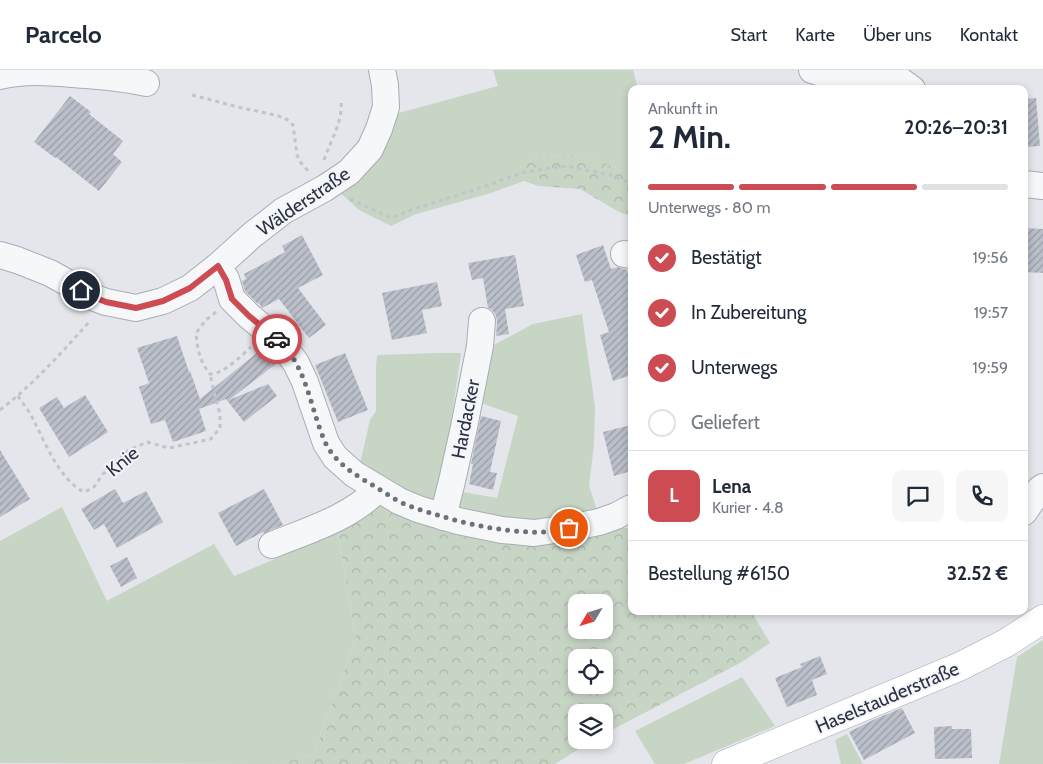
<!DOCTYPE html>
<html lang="de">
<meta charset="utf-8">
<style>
:root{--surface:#fff;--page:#f6f6f7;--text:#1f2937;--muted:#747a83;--line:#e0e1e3;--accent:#cd4b53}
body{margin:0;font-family:Cabin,sans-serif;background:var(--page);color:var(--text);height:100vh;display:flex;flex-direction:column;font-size:19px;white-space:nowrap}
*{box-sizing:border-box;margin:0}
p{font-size:16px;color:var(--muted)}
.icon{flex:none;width:28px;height:28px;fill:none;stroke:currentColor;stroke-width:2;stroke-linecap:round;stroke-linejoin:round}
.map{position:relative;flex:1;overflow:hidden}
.side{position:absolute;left:628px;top:15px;width:400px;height:530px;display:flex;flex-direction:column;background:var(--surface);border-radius:10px;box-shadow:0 2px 8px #0003}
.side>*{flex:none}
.needle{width:32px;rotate:232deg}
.tools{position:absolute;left:568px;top:524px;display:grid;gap:10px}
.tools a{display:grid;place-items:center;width:45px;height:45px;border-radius:10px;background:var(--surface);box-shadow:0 2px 8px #0003;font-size:25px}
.pin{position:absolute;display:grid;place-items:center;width:42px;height:42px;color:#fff;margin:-21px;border:2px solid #fff;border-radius:50%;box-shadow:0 1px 5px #0007}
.courier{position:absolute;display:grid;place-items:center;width:50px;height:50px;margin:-25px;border:4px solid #cd4b53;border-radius:50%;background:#fff;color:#222;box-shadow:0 1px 6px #0007}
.head em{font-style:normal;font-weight:800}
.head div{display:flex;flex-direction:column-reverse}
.head{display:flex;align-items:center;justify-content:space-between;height:85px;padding:0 20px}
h1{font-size:32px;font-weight:800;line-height:38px}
.bar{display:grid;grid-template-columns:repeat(4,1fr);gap:8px 5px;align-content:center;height:60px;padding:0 20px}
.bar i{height:6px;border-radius:4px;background:var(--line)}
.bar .current{background:var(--accent)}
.bar p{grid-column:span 4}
.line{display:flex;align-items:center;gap:12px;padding:0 20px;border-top:1px solid var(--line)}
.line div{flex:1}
.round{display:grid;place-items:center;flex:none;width:52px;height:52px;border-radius:10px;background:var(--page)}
ol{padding:0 20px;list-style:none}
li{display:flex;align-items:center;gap:15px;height:55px}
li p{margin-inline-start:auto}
li .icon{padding:5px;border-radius:50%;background:var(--accent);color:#fff;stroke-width:4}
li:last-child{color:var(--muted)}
li i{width:28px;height:28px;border:2px solid var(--line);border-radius:50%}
header{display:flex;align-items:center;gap:30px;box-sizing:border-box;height:70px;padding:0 25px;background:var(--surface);border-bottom:1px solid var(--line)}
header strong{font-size:24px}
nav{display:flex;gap:28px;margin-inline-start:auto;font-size:18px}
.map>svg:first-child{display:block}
.green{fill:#c7d5c5}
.forest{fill:url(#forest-crowns);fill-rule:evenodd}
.building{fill:url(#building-hatch)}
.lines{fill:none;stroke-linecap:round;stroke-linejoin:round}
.minor-casing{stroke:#a9acb6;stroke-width:28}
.major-casing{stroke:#a3a9b7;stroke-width:29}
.path{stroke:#c1c4ca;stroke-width:3;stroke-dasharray:4 4;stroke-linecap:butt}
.minor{stroke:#f6f7f9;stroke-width:26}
.major{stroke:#fff;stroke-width:28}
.done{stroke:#6c717e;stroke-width:5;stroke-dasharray:0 9}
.route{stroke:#cd4b53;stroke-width:6}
.labels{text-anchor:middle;stroke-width:4;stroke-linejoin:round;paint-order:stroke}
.street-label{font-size:19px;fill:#2b3244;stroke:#f3f5f8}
</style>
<header>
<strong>Parcelo</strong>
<nav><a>Start</a><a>Karte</a><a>Über uns</a><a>Kontakt</a></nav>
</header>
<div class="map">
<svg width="1043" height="694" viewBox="0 0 1043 694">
<defs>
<pattern id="forest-crowns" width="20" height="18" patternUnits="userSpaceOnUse" patternTransform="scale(1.25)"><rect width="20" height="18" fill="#c7d5c5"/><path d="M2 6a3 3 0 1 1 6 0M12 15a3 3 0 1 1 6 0" fill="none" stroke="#abb7aa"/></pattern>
<pattern id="building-hatch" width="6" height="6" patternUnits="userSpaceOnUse" patternTransform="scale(1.25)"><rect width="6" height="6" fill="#bbbfc9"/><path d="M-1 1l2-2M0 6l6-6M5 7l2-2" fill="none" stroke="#989ca5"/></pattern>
</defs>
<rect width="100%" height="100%" fill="#e4e6eb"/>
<!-- green -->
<g class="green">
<path d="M493,0H633L638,19H631V105L587,85L528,86L524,111L488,124L416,144L391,156L359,140L335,118L395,44L498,16Z"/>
<path d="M582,244L595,337L594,375L589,416L598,443L537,455L451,441L457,421L497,428L518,346L481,333L492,276L533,254Z"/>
<path d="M438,283H461L440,428L425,434L359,398L370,350L376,341V298L377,285Z"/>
<path d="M62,437L107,531L214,474L234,506L338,463L356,569L313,685L276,694L0,693V471Z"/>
<path d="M1043,570V694H999L1017,587Z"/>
<path d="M742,607L775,656L684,694H655L635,661Z"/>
<path d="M847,664L863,694H841L835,670Z"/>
</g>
<!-- forest -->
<g class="forest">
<path d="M587,85L631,105V146L619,142L580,119L538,116L524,111L527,86Z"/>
<path d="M382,431L410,445L603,458H631V541H751L770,573L740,593L604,664V642H576V670H593L555,694H276L313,685L356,569L338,463ZM576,532H604V560H576ZM576,588H604V615H576Z"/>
</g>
<!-- building -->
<g class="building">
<path d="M70,26L91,42L89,44L123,71L113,84L122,92L99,121L56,87L55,88L34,72Z"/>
<path d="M1036,28L1040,76L1024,77V29Z"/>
<path d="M1024,158L1043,159V203L1024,202Z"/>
<path d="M302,165L323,205L298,218L326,255L309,268L279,229L262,238L259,233L258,234L245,221L242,211L246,209L244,204L285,182L282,176Z"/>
<path d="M603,175L611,199L618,197L627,200L631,212V305L613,311L600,265L609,262L592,210L585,212L576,185Z"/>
<path d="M515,185L524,236L505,239L509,264L496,266L497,252L496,245L491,239L488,238L483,208L472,210L468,193Z"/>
<path d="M437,212L442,236L422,240L427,263L392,270L382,223Z"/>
<path d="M177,266L189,302L190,301L200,329L263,278L269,282L277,293L229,330L268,314L277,326L244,352L226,329L199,339L206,361L173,372L165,350L151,354L139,317L149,313L137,278Z"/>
<path d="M345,283L368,340L338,352L315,295Z"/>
<path d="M85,325L108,362L69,387L39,338L57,327L64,338Z"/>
<path d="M481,346L501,351L490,402L497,403L493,420L469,414L473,394H471Z"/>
<path d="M631,355V401L614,406L603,362Z"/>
<path d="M0,380L30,429L0,447Z"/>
<path d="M115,419L123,433L146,421L163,452L117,478L104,454L94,460L81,439Z"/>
<path d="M264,419L283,455L264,463L263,462L236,476L218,443Z"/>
<path d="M127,487L137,508L121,517L110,496Z"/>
<path d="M820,586L827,604L812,610L817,625L787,637L775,608L802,597L800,594Z"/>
<path d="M902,638L915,663L864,690L849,662L873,650Z"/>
<path d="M952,656V659H971L972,688L935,689L934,657Z"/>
</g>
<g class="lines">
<!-- minor casing -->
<g class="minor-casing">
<g id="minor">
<path d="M812,0L836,8H883L898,9L912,19"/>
<path d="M0,6C24,0 48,2 73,4C97,6 122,7 146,13"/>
<path d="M1024,114L1043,116"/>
<path d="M624,184L631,185"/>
<path d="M0,185L17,190L50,203L95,228L106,232L136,238L163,231L190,218L218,196L251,166L283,141L325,118L349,102L370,79L379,59L386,37L385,15L382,0"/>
<path d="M218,196L226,209L232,229L249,246L280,272L296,293L305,312L326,373L335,387L354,404L399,431L418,439L458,451L502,460L534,463L569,458L599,452L616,446L631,438"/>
<path d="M1024,442L1040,419L1043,417"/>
<path d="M443,447L452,411L464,357L480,276L482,251"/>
<path d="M272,475C309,460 350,448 378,419"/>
</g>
</g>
<!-- major casing -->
<g class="major-casing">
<path id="major" d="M726,694L961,596L1006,573L1043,549"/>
</g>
<!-- path -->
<g class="path">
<path d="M192,25L242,38L275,45L285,48L293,55L297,85L301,93L309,102"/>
<path d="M324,90C331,69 343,53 341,29"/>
<path d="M350,129L391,148L411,140L486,116L521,103L550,98L567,96L610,105L631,113"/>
<path d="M216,242L206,250L196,263C197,278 200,292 210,304C224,304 241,286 251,277"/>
<path d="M18,326C23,334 29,341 33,349C46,374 59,409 84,422L94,417L103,404L129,380L147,372L169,378L211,369L220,358V344L215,326L210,304"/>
<path d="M0,340C34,314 62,282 90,251"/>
</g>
<!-- minor -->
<use href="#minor" class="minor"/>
<!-- major -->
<use href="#major" class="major"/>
</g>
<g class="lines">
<!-- done -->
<path class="done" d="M277,269C307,295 310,338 325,372C334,391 352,403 369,413C379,419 388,425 398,431C412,438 427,442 441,446C471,455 501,461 531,462C544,463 557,460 569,458"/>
<!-- route -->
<path class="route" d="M81,220L96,228L106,232L136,238L163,231L190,218L218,196L226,210L232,229L249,246L277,269"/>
</g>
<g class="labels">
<!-- street labels -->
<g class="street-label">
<text transform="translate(303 131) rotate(-34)" y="7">Wälderstraße</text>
<text transform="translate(465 349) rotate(-79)" y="7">Hardacker</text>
<text transform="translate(122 391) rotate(-39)" y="7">Knie</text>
<text transform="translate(887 627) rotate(-23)" y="7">Haselstauderstraße</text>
</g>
</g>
</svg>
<div class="tools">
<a><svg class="needle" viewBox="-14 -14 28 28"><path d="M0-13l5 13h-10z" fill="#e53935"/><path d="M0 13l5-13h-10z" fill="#747a83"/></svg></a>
<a><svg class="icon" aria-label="locate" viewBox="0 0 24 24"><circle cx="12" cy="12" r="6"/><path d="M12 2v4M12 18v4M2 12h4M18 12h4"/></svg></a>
<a><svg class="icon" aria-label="layers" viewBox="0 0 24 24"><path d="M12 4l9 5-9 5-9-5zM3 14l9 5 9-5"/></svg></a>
</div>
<div class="pin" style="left:569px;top:458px;background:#ea580c"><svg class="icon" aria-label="bag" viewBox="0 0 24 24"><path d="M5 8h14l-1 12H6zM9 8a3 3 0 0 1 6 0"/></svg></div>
<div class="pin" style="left:81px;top:220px;background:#1f2937"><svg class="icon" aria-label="home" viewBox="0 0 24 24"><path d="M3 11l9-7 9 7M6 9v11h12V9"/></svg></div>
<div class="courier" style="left:277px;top:269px"><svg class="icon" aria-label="car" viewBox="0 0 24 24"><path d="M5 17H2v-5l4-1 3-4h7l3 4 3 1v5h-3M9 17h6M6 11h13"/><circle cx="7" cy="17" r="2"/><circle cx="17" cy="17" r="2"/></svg></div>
<section class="side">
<div class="head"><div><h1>2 Min.</h1><p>Ankunft in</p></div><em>20:26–20:31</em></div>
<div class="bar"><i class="current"></i><i class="current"></i><i class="current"></i><i></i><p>Unterwegs · 80 m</p></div>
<ol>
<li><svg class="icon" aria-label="check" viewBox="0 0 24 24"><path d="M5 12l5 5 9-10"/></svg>Bestätigt<p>19:56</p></li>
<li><svg class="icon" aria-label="check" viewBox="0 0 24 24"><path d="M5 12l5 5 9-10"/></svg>In Zubereitung<p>19:57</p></li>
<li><svg class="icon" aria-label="check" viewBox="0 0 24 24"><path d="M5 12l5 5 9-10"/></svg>Unterwegs<p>19:59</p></li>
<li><i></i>Geliefert</li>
</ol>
<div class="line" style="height:90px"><b class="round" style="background:var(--accent);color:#fff">L</b><div><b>Lena</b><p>Kurier · 4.8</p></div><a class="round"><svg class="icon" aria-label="chat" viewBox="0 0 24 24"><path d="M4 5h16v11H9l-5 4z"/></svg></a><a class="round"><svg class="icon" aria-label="phone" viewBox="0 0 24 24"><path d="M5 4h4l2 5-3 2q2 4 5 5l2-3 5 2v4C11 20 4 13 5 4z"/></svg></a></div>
<div class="line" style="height:65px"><div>Bestellung #6150</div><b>32.52 €</b></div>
</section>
</div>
